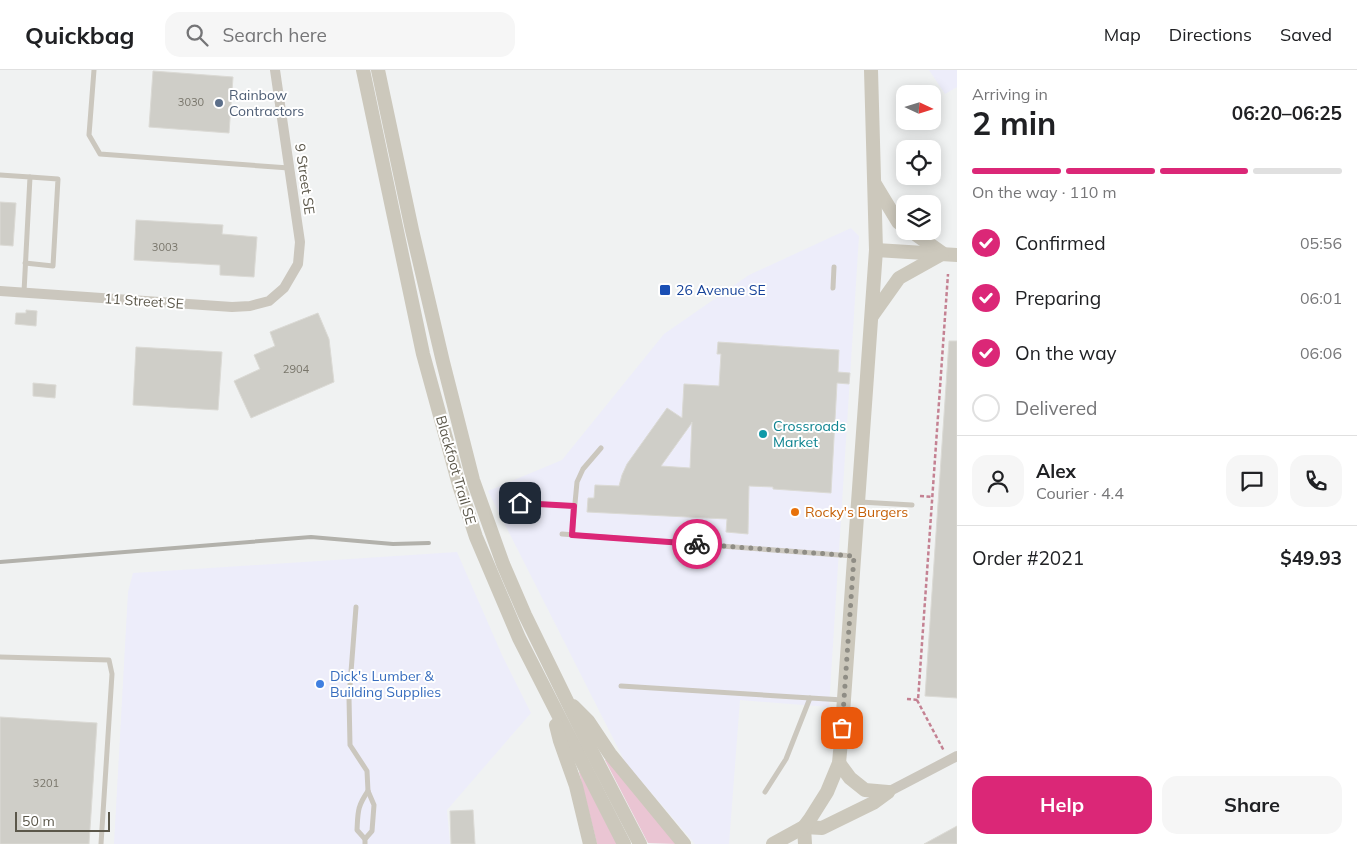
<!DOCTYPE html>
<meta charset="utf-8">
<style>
:root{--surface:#fff;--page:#f6f6f6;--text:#202124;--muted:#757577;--line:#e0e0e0;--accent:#db2777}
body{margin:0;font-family:Mulish,sans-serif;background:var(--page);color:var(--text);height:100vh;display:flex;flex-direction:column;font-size:19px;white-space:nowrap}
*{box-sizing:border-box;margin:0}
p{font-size:16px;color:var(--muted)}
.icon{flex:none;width:28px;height:28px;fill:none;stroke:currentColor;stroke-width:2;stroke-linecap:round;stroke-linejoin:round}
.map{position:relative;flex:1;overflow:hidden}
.side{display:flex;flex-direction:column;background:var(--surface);width:400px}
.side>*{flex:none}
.needle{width:32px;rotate:94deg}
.fabs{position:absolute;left:896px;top:15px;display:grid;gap:10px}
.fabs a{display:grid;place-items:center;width:45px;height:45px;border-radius:10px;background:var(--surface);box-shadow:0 2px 12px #0003;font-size:25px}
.scale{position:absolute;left:15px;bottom:12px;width:95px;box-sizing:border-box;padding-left:5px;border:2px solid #5b574a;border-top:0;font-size:14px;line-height:18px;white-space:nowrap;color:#5b574a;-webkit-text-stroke:4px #fff;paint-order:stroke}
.pin{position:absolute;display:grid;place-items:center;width:42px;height:42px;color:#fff;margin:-21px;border-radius:10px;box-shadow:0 2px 8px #0006}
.courier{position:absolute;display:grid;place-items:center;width:50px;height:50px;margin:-25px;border:4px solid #db2777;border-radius:50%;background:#fff;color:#222;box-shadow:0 1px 6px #0007}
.head em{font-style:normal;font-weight:700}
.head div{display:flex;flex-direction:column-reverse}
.head{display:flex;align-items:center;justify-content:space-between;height:85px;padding:0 15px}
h1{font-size:32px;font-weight:700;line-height:38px}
.bar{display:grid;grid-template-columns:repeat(4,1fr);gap:8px 5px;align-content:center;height:60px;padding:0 15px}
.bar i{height:6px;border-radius:4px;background:var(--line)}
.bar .on{background:var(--accent)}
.bar p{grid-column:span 4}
.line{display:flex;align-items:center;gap:12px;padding:0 15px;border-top:1px solid var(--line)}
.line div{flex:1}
.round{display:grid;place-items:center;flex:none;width:52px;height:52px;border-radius:15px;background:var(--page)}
ol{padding:0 15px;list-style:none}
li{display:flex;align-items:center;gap:15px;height:55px}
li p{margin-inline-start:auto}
li .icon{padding:5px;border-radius:50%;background:var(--accent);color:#fff;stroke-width:4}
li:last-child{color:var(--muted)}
li i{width:28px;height:28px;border:2px solid var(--line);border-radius:50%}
.button{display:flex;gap:10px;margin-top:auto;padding:10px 15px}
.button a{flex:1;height:58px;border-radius:15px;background:var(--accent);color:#fff;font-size:20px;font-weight:700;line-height:58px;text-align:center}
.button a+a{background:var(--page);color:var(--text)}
header{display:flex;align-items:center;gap:30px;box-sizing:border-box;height:70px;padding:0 25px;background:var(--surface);border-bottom:1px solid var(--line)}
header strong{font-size:24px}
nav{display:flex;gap:28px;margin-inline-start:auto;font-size:18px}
.search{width:350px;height:45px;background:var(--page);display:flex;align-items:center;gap:12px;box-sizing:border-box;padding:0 18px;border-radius:15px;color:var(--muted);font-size:19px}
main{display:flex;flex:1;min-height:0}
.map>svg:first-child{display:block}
.commercial{fill:#ededfa}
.green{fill:#eac5d3}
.building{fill:#cfcec8;stroke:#dbdad5;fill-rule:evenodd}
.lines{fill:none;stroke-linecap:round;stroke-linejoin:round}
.path{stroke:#c48192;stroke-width:2.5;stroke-dasharray:4 2.5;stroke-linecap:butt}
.lane{stroke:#cbc7be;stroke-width:5}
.street{stroke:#cbc7be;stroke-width:10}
.secondary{stroke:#ccc8bc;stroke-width:14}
.rail{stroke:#b2b1ab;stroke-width:4}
.done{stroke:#8f8d85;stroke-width:5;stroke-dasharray:0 9}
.route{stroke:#db2777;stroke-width:6}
.service-dot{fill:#5c6f8a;stroke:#fff;stroke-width:2}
.transit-dot{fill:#1a4fb4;stroke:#fff;stroke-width:2}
.culture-dot{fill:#0f9aa8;stroke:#fff;stroke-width:2}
.food-dot{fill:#e8710a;stroke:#fff;stroke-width:2}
.shop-dot{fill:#3f7fe0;stroke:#fff;stroke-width:2}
.labels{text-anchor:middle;stroke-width:4;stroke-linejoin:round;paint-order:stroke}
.number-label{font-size:11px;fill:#78756a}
.service-label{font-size:14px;fill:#4e5e75;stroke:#fff;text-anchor:start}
.street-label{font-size:14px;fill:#5b574a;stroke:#fff}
.transit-label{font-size:14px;fill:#164399;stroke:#fff;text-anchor:start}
.culture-label{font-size:14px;fill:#0d838f;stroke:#fff;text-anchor:start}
.food-label{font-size:14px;fill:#c56008;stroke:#fff;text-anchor:start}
.shop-label{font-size:14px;fill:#366cbe;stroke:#fff;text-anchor:start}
</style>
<header>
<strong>Quickbag</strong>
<div class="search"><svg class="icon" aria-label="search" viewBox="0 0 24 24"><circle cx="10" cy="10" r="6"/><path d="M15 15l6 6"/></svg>Search here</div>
<nav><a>Map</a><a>Directions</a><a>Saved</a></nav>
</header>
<main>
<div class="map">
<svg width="957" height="774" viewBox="0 0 957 774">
<rect width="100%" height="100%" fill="#f0f2f2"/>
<!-- commercial -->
<g class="commercial">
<path d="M929,0H957V17L945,24Z"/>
<path d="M851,158L859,166L829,637L740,630L729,774H695L625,692L488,421L562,390L664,264L749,205Z"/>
<path d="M457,482L502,585L531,643L447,740L450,774H114L128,522L133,503Z"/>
</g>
<!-- green -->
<g class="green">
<path d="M606,689L676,774L648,773L605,690Z"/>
<path d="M579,702H580L617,774H597Z"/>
</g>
<!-- building -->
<g class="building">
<path d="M153,1L233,7L229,63L149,57Z"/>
<path d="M0,132L16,133L13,176L0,175Z"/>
<path d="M136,150L223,155L222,164L257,167L254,207L220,205V195L134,190Z"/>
<path d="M26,240L37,241L36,256L15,254L16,243H26Z"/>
<path d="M318,243L329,269L334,312L251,348L234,311L260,299L254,285L275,276L270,262Z"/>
<path d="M949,271H957V628L925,626Z"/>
<path d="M718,272L839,280L838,302L850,303L849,314L837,313L831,423L773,419V417L749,416L748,464L726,462L727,449L587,442L588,428H594L595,415L619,416L622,405L627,394L667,338L682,348L684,314L719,316L721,284H717ZM692,352L690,398L661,396L691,354Z"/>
<path d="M136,277L222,282L218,340L133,335Z"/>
<path d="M33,313L56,315L55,328L33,326Z"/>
<path d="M0,647L97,653L89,774H0Z"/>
<path d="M473,740L475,774H451L450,741Z"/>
<path d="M957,756V774H924Z"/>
</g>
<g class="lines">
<!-- path -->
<g class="path">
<path d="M920,426L933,427"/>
<path d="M907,629L918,630L948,204"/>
<path d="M917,630L944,681"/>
</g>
<!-- lane -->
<g class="lane">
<path d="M94,0L89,65L100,84L289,98"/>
<path d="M0,105L30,107L24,222"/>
<path d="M25,193L53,196L58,109L30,107"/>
<path d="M833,218L834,197"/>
<path d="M860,432L912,435"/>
<path d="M521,433L574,436"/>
<path d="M562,464L853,486"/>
<path d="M572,465L577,412L583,399L601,378"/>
<path d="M356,537L349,628L350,675L367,701L368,721L374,735L372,761L365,769V774"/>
<path d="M0,587L109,590L112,604L101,774"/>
<path d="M621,616L843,630"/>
<path d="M765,722L786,689L810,628"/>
<path d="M365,769L357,760C358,742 357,737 368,721"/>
</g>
<!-- street -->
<g class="street">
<path d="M0,221L232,237L250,236L269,231L284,218L298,194L300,172L275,0"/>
<path d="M888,722L957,686"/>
</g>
<!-- secondary -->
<g class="secondary">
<path d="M363,0L423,284L459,415L476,467L519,568L624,774"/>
<path d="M378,0L412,160L443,292L473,410L503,494L525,545L588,674L640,774"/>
<path d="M875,114L898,152L905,157"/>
<path d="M911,161L942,183"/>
<path d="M876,180L957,185"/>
<path d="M872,246L899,208L942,184"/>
<path d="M573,636L588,651L610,684L684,774"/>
<path d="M556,655L560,671L576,716L590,774"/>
<path d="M839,693L850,708L865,720L888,722"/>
<path d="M804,757L822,758L873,733L888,722"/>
<path d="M804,757L805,774"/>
<path d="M773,774L804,757L810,749L827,722L839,693L841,671L876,180L871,0"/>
</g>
<!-- rail -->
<path class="rail" d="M0,492L311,467L393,474L429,473"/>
</g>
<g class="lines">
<!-- done -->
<path class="done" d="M697,474L854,486L842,658"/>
<!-- route -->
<path class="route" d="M520,433L574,436L572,465L697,474"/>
</g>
<!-- markers -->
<circle class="service-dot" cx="219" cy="33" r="5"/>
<rect class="transit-dot" x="659" y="214" width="12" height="12" rx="2.5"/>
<circle class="culture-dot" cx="763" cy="364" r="5"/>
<circle class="food-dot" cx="795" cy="442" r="5"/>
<circle class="shop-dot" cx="320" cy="614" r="5"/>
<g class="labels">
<!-- number labels -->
<g class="number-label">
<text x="191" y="36">3030</text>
<text x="165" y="181">3003</text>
<text x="296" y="303">2904</text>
<text x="46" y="717">3201</text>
</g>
<!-- service labels -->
<g class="service-label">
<text x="229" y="30">Rainbow<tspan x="229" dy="16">Contractors</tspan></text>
</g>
<!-- street labels -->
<g class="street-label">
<text transform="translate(305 109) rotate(82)" y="5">9 Street SE</text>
<text transform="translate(144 231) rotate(4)" y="5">11 Street SE</text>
<text transform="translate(456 400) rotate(74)" y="5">Blackfoot Trail SE</text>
</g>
<!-- transit labels -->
<g class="transit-label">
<text x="676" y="225">26 Avenue SE</text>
</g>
<!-- culture labels -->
<g class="culture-label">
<text x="773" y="361">Crossroads<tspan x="773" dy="16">Market</tspan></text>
</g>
<!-- food labels -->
<g class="food-label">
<text x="805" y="447">Rocky's Burgers</text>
</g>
<!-- shop labels -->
<g class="shop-label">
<text x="330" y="611">Dick's Lumber &amp;<tspan x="330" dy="16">Building Supplies</tspan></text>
</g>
</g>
</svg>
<div class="fabs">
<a><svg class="needle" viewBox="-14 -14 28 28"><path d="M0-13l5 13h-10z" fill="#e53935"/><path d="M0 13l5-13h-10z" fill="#757577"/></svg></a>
<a><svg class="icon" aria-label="locate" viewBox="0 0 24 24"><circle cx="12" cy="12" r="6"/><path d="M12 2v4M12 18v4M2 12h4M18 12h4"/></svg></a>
<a><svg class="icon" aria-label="layers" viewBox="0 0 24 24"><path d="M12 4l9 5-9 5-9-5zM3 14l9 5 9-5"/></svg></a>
</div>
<div class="scale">50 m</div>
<div class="pin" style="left:842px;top:658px;background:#ea580c"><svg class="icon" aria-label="bag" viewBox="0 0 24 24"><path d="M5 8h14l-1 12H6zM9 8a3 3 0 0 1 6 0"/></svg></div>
<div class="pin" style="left:520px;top:433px;background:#1f2937"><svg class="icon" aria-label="home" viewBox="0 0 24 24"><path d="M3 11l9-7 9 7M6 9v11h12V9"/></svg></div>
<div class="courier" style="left:697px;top:474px"><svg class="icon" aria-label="bike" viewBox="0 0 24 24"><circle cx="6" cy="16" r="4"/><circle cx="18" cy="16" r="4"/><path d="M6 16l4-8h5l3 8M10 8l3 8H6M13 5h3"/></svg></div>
</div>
<section class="side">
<div class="head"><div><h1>2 min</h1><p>Arriving in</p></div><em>06:20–06:25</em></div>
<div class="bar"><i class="on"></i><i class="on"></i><i class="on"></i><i></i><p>On the way · 110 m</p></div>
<ol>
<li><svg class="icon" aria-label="check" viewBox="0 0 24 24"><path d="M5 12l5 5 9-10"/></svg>Confirmed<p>05:56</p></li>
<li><svg class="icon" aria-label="check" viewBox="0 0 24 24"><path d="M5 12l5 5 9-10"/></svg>Preparing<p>06:01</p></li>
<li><svg class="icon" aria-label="check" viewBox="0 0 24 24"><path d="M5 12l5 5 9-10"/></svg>On the way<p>06:06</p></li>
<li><i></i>Delivered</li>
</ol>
<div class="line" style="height:90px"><a class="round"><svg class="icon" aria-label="person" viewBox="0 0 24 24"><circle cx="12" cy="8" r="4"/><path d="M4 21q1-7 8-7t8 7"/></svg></a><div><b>Alex</b><p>Courier · 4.4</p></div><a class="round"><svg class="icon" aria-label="chat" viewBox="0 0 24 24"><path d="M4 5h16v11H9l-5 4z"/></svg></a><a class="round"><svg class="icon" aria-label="phone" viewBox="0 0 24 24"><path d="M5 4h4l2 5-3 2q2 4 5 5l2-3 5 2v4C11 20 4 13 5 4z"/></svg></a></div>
<div class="line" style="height:65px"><div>Order #2021</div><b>$49.93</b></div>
<div class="button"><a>Help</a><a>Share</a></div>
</section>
</main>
